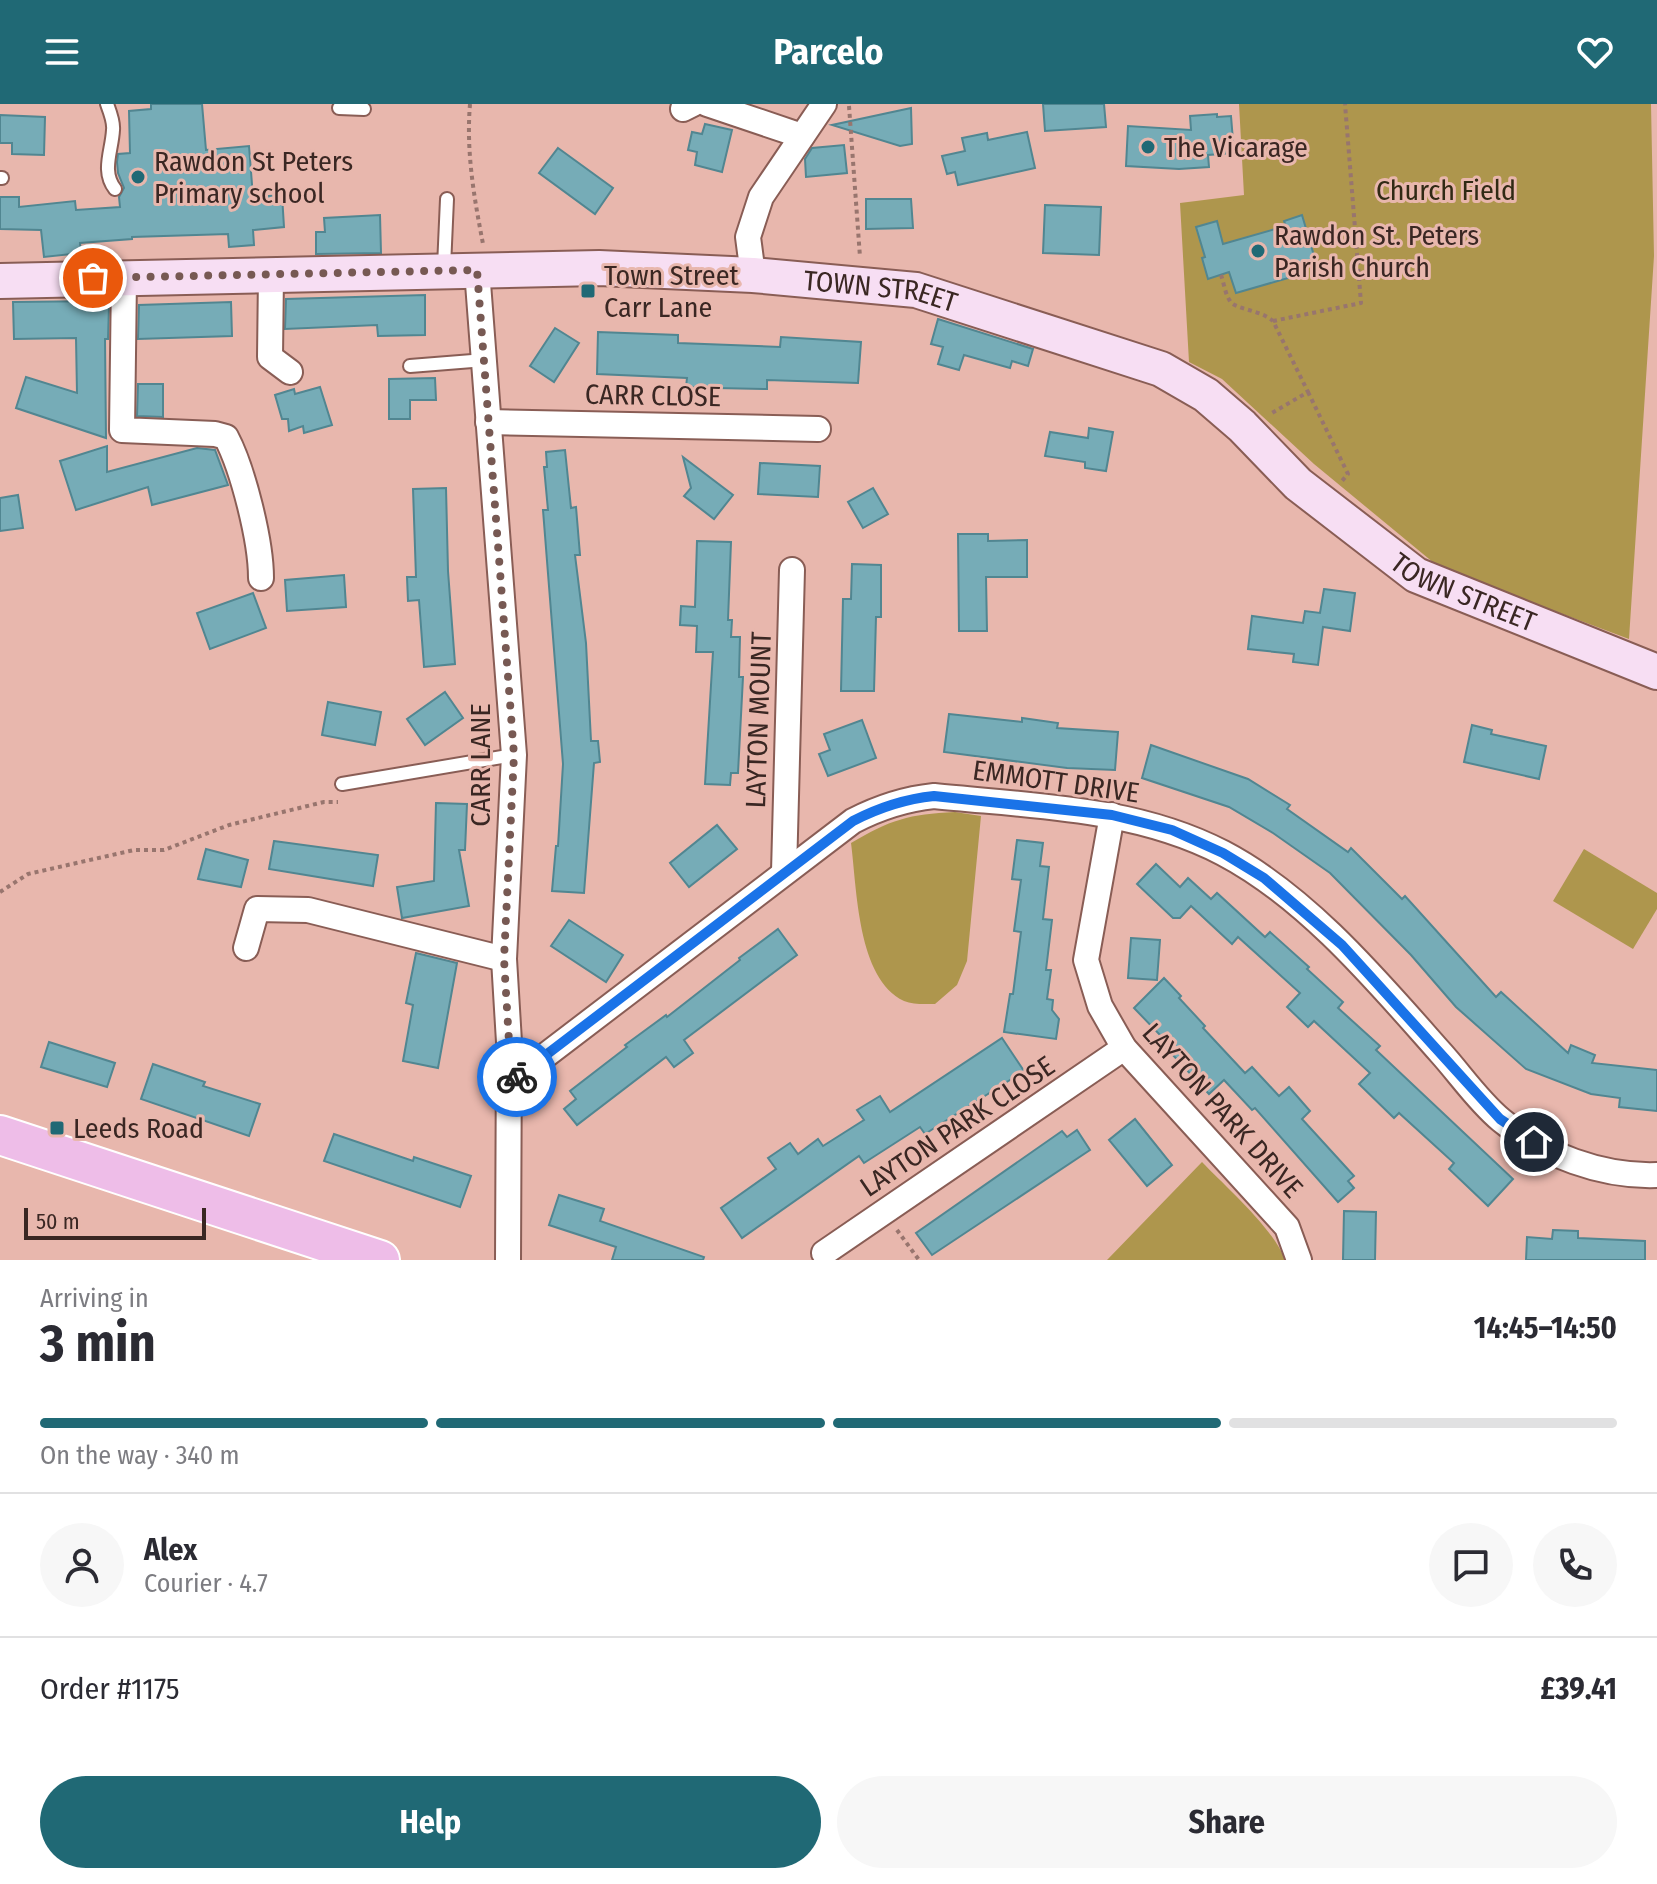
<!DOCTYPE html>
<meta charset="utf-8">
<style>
:root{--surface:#fff;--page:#f7f7f7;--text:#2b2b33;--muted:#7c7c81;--line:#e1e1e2;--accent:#206975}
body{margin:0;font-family:"Fira Sans Condensed",sans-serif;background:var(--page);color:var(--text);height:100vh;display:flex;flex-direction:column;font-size:30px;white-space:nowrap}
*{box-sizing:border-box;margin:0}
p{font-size:26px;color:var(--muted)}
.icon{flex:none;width:44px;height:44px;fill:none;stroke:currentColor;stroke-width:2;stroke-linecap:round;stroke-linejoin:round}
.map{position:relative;height:1156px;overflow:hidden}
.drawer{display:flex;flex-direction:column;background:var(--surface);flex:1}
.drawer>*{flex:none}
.scale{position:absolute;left:24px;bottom:20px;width:182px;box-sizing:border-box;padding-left:8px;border:4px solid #3a2723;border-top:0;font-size:22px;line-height:28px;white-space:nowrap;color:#3a2723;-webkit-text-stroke:6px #e8b7ad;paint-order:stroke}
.pin{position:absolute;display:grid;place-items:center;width:68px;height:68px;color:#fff;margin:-34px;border:4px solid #fff;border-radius:50%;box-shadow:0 2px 8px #0007}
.courier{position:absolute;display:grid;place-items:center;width:80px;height:80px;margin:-40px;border:6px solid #1a73e8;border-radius:50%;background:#fff;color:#222;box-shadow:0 2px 10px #0007}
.headline em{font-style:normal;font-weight:700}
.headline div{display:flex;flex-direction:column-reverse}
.headline{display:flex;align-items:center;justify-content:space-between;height:136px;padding:0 40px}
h1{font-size:52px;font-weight:700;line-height:60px}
.bar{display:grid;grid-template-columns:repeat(4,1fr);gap:12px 8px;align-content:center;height:96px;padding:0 40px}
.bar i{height:10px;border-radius:6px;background:var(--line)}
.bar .current{background:var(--accent)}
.bar p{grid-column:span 4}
.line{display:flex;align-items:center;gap:20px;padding:0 40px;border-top:2px solid var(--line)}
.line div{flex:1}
.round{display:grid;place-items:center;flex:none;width:84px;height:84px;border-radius:42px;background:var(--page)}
.action{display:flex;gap:16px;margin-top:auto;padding:16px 40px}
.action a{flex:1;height:92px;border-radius:48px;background:var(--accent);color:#fff;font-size:32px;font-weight:700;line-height:92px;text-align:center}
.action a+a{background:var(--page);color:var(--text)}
header{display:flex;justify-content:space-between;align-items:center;height:104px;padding:0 40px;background:var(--accent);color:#fff;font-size:36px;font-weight:700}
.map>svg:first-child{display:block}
.green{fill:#ae964d}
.building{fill:#76acb7;stroke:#518691;stroke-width:2}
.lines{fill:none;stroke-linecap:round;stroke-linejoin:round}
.lane-casing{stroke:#895d55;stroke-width:16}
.street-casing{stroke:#895d55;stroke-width:28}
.secondary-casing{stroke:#895d55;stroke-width:38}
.primary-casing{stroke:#fff;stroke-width:42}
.path{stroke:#98756e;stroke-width:4;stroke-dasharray:4 4;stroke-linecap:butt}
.lane{stroke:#fff;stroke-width:12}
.street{stroke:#fff;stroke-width:24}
.secondary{stroke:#f7def3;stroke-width:34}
.primary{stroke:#eebde8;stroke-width:38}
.done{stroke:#775953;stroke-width:8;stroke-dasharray:0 14.4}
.route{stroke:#1a73e8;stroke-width:10}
.poi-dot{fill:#206975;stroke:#e8b7ad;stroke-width:3}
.labels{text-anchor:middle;stroke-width:6;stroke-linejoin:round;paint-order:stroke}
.poi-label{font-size:28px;fill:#3a2723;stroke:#e8b7ad;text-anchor:start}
.park-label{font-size:28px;fill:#302914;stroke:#e8b7ad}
.street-label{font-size:28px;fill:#3a2723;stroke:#e8b7ad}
</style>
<header><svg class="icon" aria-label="menu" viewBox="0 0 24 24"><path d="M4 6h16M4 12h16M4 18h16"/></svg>Parcelo<svg class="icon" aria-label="heart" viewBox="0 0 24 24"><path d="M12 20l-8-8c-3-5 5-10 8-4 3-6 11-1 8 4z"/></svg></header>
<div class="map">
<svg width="1657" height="1156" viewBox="0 0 1657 1156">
<rect width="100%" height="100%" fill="#e8b7ad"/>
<!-- green -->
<g class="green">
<path d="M1239,0H1651L1654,152L1629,535L1440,464L1314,360L1222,275L1189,258L1180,99L1244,91Z"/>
<path d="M955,708L981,712L967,857L957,881L935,900C926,900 913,901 904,897C857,875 857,784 851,739C890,716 909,710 955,708Z"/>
<path d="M1584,745L1657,789V805L1633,845L1553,797Z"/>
<path d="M1202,1058C1225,1082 1275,1126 1285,1156H1107Z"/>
</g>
<!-- building -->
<g class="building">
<path d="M151,0H202L206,46L249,42L253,93L282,91L284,123L253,126L254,141L229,143L228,130L132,133V135L80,139L81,149L44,153L41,126L0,125V93H19V103L75,97L76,106L120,103L119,93L124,84L118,69L117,58L118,50L130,49L129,7L151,5Z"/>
<path d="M1043,0H1104L1106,23L1045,27Z"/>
<path d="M911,4L912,40L900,42L832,21Z"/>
<path d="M1217,10V13L1231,12L1234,49L1208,51L1209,63L1179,65L1126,62L1128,22L1191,26L1190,12Z"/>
<path d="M0,11L45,13L44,51L12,50V39H0Z"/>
<path d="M705,20L732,26L722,68L695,61L697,48L688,46L692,28L702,30Z"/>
<path d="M1027,28L1035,64L958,81L955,68L947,70L942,52L965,47L962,34L987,29L988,36Z"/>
<path d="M844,41L847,69L806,73L805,55L812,44Z"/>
<path d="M558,44L613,84L595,110L539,69Z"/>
<path d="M866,95H911L913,124L866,125Z"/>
<path d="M1045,101L1101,103L1099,151L1043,149Z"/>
<path d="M380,111L381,149L316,150V128H325L324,114Z"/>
<path d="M1302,111L1315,155L1299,160L1302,170L1236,189L1229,168L1208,175L1202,154L1205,153L1196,123L1217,117L1223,140L1286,122L1284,117Z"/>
<path d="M425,191V231L378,232L377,221L285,225L286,195Z"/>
<path d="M104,197V201H109L108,235H105L106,334L16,304L26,273L77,289L76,234L14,235L13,198Z"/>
<path d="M231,198L232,232L138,235L139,201Z"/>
<path d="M938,215L1033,245L1028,262L1012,257L1010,264L964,251L959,266L938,260L943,243L931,240Z"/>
<path d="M555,224L579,239L554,278L530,262Z"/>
<path d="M598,228L678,231V239L780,243L781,233L861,238L858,279L767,276V285L716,284L686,283L687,274L597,270Z"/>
<path d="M435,274L436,296H410V315H389V275Z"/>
<path d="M138,280H163V313L137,312Z"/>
<path d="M320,283L332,321L304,329L303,322L289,327L288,315H282L275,291L294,285L295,290Z"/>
<path d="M1089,324L1113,328L1106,367L1085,364V358L1045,352L1050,328L1088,334Z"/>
<path d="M107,342V368L197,344L215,346L228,381L152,401L148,383L76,406L60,357Z"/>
<path d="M565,346L571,404L576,403L580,451H575L586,539L591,637H598L600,658L594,659L584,789L552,787L556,742H558L563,660L543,406H548L544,363H547L546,348Z"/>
<path d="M683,353L733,391L714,415L684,392L691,384Z"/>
<path d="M760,359L820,362L818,393L758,390Z"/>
<path d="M446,384L448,467L455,560L424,563L419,496L408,497L407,473H416L413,385Z"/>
<path d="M873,384L888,410L863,424L848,398Z"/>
<path d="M18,391L23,424L0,427V394Z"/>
<path d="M958,430H988V437L1027,436V473H986L987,527H959Z"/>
<path d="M697,437L731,438L728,516H732L731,533H740L739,573H743L738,669H731L730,681L705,680L713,548H696L697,522L680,521L681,502L695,503Z"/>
<path d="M852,460L881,461V513H876L874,587H841L843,495H851Z"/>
<path d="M344,471L346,503L287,507L285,476Z"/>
<path d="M1324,485L1355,489L1350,527L1323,523L1318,561L1293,558L1294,550L1248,545L1252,512L1303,519L1305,507L1320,509Z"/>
<path d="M253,489L266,524L210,545L197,509Z"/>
<path d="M445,588L463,614L425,641L407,615Z"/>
<path d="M328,598L381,608L375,641L322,631Z"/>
<path d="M949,610L1022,618V614L1058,619L1057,624L1118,628L1115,666L1067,664L944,648Z"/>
<path d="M862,616L876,654L828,672L819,650L830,646L824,630Z"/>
<path d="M1472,621L1492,626L1491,630L1546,642L1539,675L1464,658Z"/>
<path d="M1151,641L1248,675L1290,701L1287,705L1348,748L1351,744L1402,795L1405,792L1496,893L1501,888L1568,949L1571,941L1595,951L1592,959L1657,966V1007L1619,1003L1620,994L1591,990L1526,965L1456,903L1411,851L1330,769L1273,729L1229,703L1142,674Z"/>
<path d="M436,699L467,700L465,746H459L469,802L402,814L397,783L434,777Z"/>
<path d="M717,721L737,745L689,783L670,759Z"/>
<path d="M1017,736L1043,739L1040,762L1049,763L1043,815L1052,816L1046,866H1051L1047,895L1053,896L1052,906L1059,915L1056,935L1004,928L1010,890H1013L1021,828L1014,827L1021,776L1012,775Z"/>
<path d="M274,737L378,751L373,782L269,765Z"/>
<path d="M206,745L248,756L241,783L198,775Z"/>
<path d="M1156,760L1180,783L1188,774L1211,795L1217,789L1265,833L1270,828L1309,863L1307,865L1343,898L1338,904L1380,942L1376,946L1513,1075L1488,1102L1449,1065L1454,1059L1399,1009L1394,1014L1359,980L1370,969L1314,917L1308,923L1287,903L1300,889L1238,833L1232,840L1191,802L1180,814H1173L1137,780Z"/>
<path d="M569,816L623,851L606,878L551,842Z"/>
<path d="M778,825L797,851L684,936L693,949L674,963L666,953L577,1021L564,1005L576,995L570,987L627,943L625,941L666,911L667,913L740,856L739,854Z"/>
<path d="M1131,834L1160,836L1157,876L1128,874Z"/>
<path d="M416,849L457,859L438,964L403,957L413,901L406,899Z"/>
<path d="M1164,874L1181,892L1179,894L1205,922L1203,924L1245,969L1252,963L1279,992L1289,983L1310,1007L1302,1015L1354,1072L1348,1077L1354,1084L1338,1098L1255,1004L1252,1006L1224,976L1209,990L1159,936L1162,933L1134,904Z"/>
<path d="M1002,934L1024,967L925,1030L920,1023L864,1059L859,1052L742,1134L721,1104L776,1065L768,1054L790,1039L798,1050L818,1035L823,1042L864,1016L857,1006L880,992L890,1008Z"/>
<path d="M49,938L115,959L107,983L41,963Z"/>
<path d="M153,960L205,978L203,982L260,1000L249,1032L141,995Z"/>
<path d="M1135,1015L1172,1061L1147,1082L1109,1036Z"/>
<path d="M1077,1026L1090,1046L932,1151L916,1129L1062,1027L1067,1033Z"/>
<path d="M334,1030L413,1057L414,1053L471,1072L460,1103L324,1057Z"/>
<path d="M559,1091L604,1105L600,1117L704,1153L703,1156H612L616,1143L549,1121Z"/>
<path d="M1344,1107L1376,1108L1375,1156H1343Z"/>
<path d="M1553,1126L1578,1127V1134L1645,1137V1156H1526L1527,1133L1552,1135Z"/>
</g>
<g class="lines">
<!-- lane casing -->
<g class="lane-casing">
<g id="lane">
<path d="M107,0C110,8 114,18 113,26C112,47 101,67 115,85"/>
<path d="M339,4L364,5"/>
<path d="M0,74H2"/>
<path d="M444,163L447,95"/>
<path d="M410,262L485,256"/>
<path d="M342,680L514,651"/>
</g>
</g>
<!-- street casing -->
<g class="street-casing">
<g id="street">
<path d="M707,0L802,32"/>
<path d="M683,5L693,0"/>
<path d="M477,166L514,651L504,855L509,938L508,1156"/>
<path d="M271,170L270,253L290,268"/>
<path d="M753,171L748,133L761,93L824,0"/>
<path d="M124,174L122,326L215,330L226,333C243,365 261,437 261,474"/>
<path d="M488,318L818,325"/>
<path d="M1112,711L1086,856L1100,902L1124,944L1287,1123L1299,1156"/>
<path d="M784,768L792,466"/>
<path d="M246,844L257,805L308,806L504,855"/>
<path d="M508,980L853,717C880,703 905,695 934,692C1031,702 1135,703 1223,749C1307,793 1378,878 1440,948C1460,970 1478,997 1501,1016C1543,1051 1602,1073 1657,1071"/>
<path d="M824,1149L1124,944"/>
</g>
</g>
<!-- secondary casing -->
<g class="secondary-casing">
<g id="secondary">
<path id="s1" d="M0,177L599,164L753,171L916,186L1161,265L1206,291L1242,322L1298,380L1416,471L1657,568"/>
</g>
</g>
<!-- primary casing -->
<g class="primary-casing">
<path id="primary" d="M0,1031L380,1156"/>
</g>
<!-- path -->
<g class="path">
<path d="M470,0C466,48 474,93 483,140"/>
<path d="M849,2L860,153"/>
<path d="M1221,171C1224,179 1225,190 1230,197C1234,205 1261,206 1273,217L1308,288L1270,310"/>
<path d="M1273,217L1361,199L1345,0"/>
<path d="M1308,288L1348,370L1341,378"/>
<path d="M0,788L28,770L134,746H164L229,721L324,698H338"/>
<path d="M897,1126L919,1156"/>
</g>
<!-- lane -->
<use href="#lane" class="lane"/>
<!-- street -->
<use href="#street" class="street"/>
<!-- secondary -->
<use href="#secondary" class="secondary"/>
<!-- primary -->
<use href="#primary" class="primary"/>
</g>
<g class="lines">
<!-- done -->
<path class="done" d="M93,174L477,166L514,651L504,855L509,938L508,980L517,973"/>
<!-- route -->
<path class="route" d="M517,973L853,717C880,703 905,695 934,692L1112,711L1172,726L1223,749L1264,774L1342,841L1500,1015L1534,1038"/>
</g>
<!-- markers -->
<g class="poi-dot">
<circle cx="1148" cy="43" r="8"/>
<circle cx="138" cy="73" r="8"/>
<circle cx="1258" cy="147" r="8"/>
<rect x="580" y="179" width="16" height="16" rx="4"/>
<rect x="49" y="1016" width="16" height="16" rx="4"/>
</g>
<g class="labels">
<!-- poi labels -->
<g class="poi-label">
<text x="1164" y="53">The Vicarage</text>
<text x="154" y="67">Rawdon St Peters<tspan x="154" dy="32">Primary school</tspan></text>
<text x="1274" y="141">Rawdon St. Peters<tspan x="1274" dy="32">Parish Church</tspan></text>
<text x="604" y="181">Town Street<tspan x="604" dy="32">Carr Lane</tspan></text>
<text x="73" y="1034">Leeds Road</text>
</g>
<!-- park labels -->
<g class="park-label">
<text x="1446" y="96">Church Field</text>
</g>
<!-- street labels -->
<g class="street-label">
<text dy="10" stroke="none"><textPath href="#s1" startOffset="882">TOWN STREET</textPath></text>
<text transform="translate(653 291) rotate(1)" y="10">CARR CLOSE</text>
<text dy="10" stroke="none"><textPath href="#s1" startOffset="1554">TOWN STREET</textPath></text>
<text transform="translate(758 616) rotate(-88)" y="10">LAYTON MOUNT</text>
<text transform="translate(480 661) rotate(-90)" y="10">CARR LANE</text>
<text transform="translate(1056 677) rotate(8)" y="10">EMMOTT DRIVE</text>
<text transform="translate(1223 1006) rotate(48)" y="10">LAYTON PARK DRIVE</text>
<text transform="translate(957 1022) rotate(-34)" y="10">LAYTON PARK CLOSE</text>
</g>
</g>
</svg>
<div class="scale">50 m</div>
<div class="pin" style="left:93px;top:174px;background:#ea580c"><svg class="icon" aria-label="bag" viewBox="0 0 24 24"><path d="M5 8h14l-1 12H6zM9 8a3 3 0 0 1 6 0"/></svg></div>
<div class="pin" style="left:1534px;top:1038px;background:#1f2937"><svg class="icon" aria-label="home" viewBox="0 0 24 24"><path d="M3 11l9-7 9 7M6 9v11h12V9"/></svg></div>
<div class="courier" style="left:517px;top:973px"><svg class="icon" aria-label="bike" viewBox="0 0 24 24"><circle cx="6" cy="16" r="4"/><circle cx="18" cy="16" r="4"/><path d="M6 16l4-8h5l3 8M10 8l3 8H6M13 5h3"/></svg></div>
</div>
<section class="drawer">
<div class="headline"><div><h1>3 min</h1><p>Arriving in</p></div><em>14:45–14:50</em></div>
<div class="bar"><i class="current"></i><i class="current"></i><i class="current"></i><i></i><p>On the way · 340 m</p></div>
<div class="line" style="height:144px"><a class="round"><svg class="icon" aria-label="person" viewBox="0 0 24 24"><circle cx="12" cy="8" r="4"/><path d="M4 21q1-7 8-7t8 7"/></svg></a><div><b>Alex</b><p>Courier · 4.7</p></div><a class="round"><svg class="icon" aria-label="chat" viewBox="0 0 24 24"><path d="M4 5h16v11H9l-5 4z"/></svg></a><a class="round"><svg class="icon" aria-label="phone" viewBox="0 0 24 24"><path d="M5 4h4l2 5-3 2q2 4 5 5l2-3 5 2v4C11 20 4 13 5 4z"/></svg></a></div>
<div class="line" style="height:104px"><div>Order #1175</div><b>£39.41</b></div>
<div class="action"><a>Help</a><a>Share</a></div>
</section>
